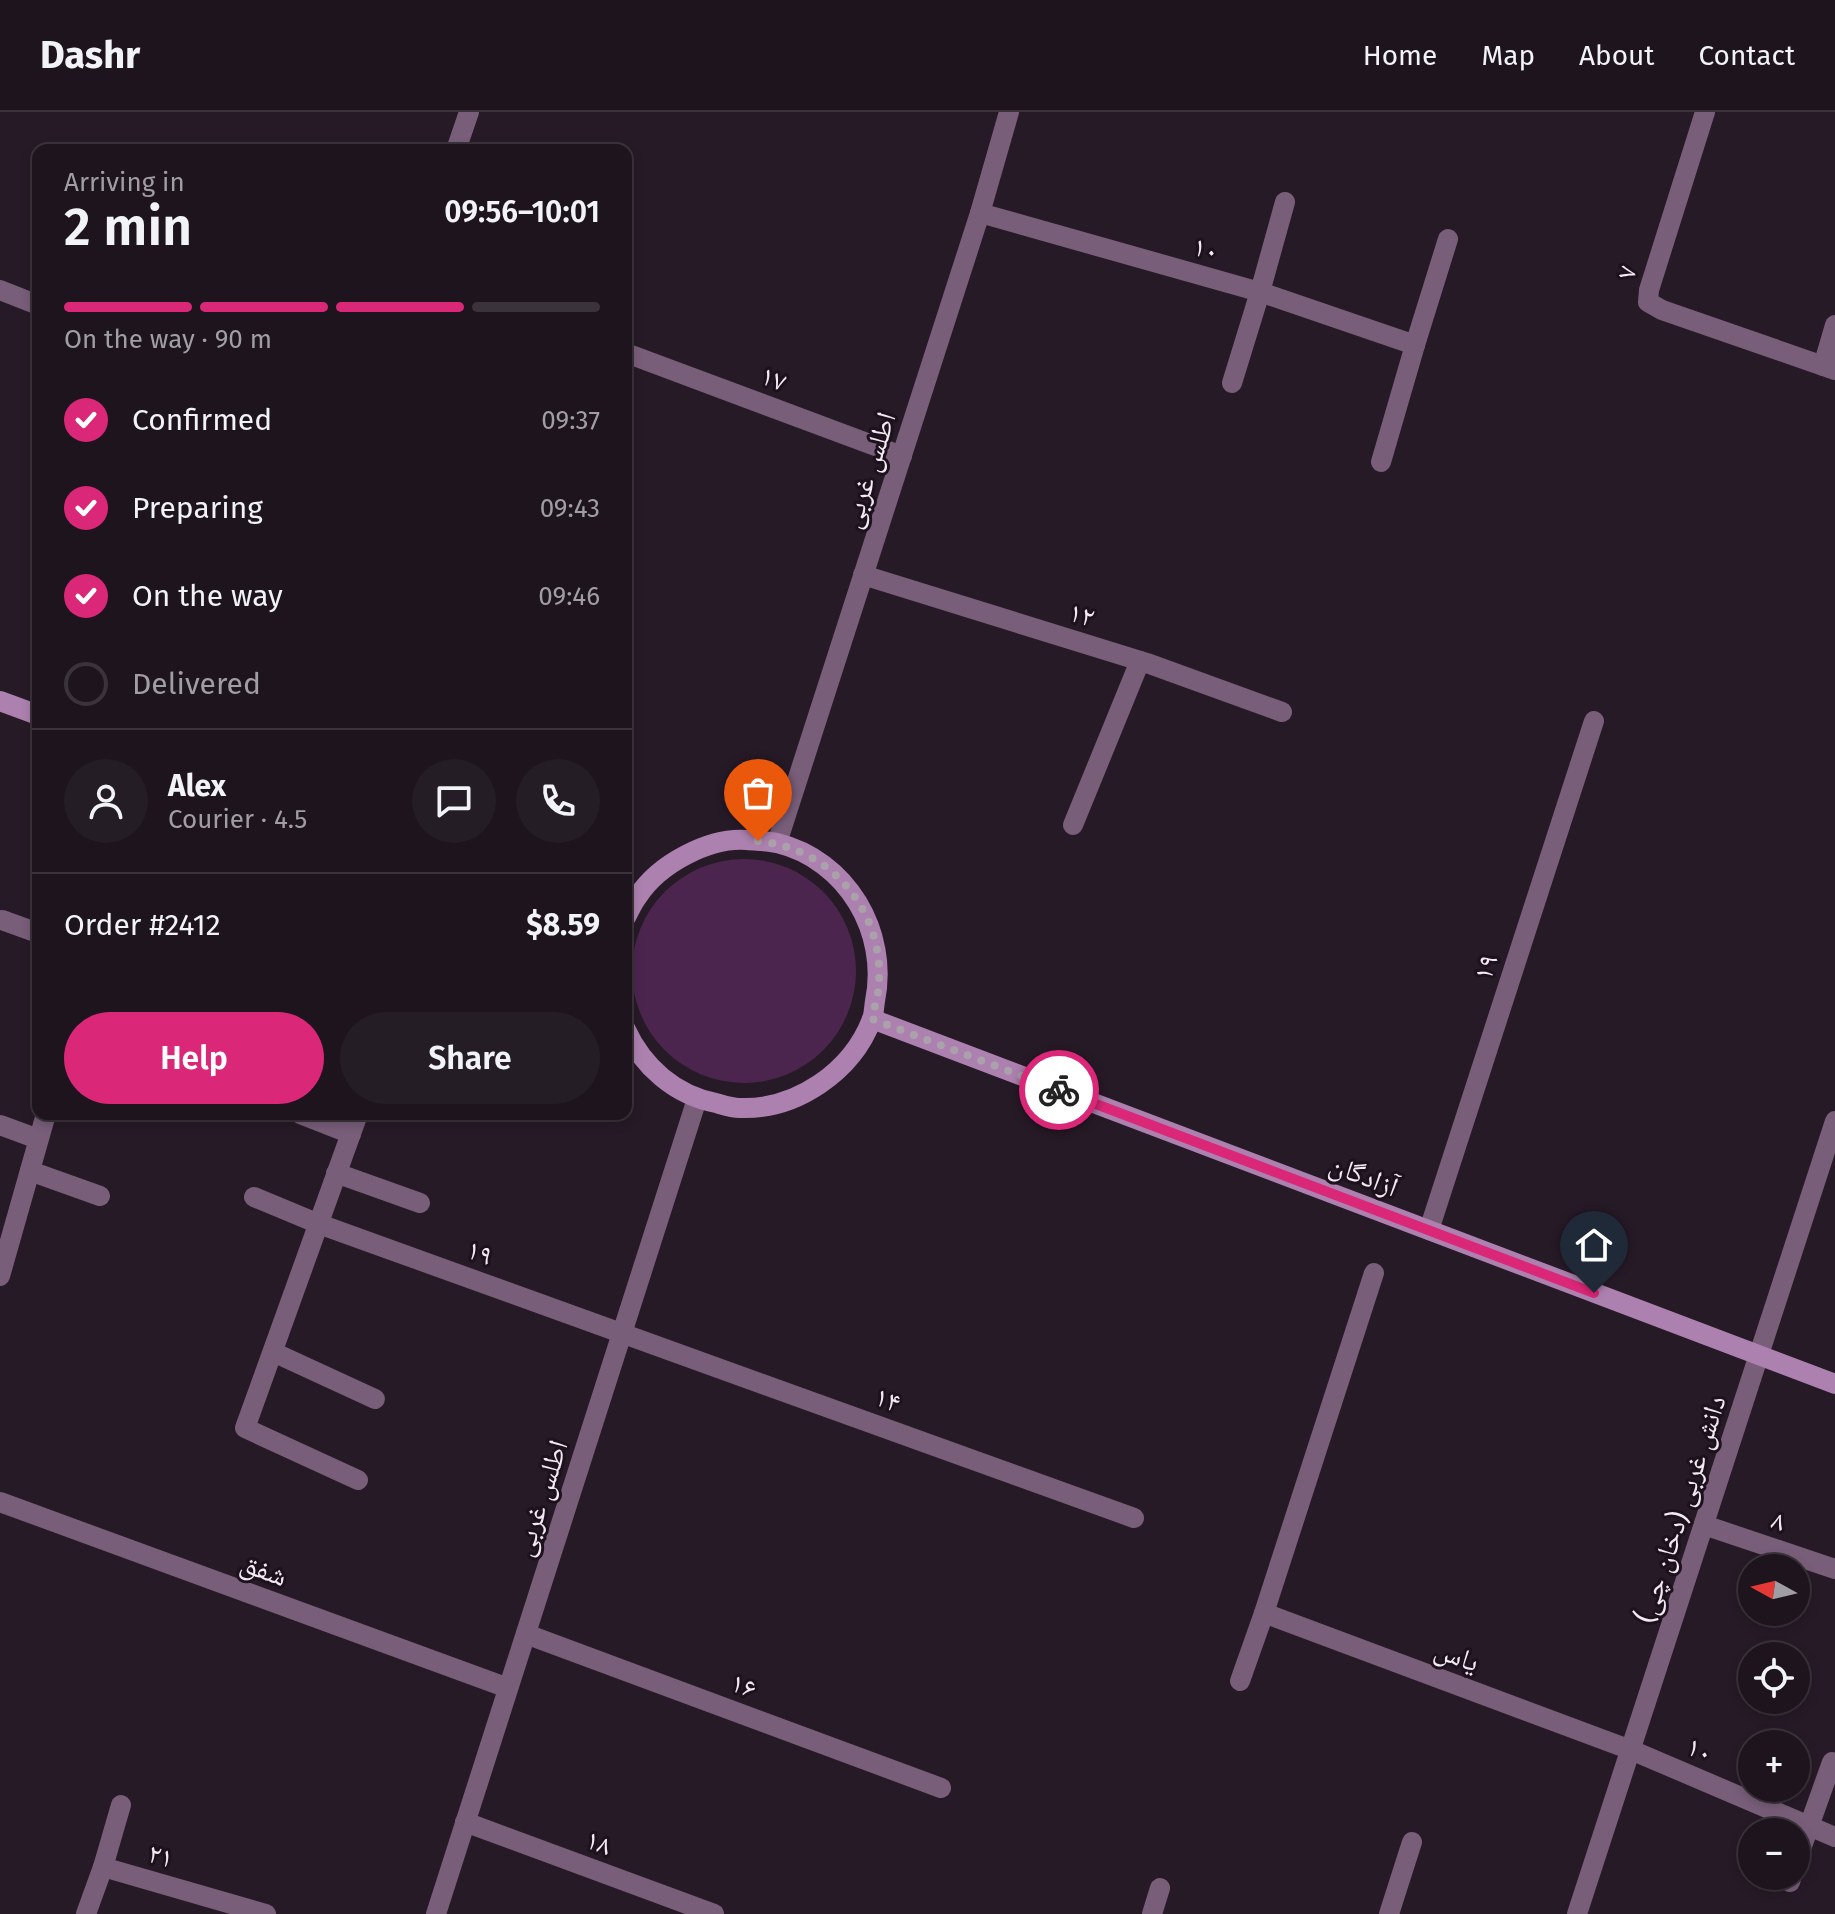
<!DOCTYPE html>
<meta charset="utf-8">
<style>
:root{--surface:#1d141d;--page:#251d26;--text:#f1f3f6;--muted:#a09ea4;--line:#3b333b;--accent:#db2777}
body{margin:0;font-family:"Fira Sans","Noto Naskh Arabic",sans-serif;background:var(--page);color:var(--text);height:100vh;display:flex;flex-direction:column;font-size:30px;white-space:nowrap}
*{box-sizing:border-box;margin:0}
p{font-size:26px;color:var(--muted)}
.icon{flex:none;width:44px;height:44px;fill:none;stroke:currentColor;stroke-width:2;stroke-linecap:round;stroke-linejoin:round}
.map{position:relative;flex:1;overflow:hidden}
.sheet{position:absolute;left:32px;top:32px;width:600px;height:976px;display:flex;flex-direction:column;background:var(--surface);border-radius:16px;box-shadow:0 4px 12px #0003,0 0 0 2px var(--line)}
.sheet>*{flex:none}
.needle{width:52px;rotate:278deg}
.tools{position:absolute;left:1738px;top:1442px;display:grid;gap:16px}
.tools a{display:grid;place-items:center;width:72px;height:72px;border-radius:50%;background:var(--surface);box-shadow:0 4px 12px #0003,0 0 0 2px var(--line);font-size:40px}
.pin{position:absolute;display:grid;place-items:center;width:68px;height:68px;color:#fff;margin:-82px -34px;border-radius:50% 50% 50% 0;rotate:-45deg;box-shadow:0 0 8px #0007}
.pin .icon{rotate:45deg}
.courier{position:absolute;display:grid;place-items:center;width:80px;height:80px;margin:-40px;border:6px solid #db2777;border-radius:50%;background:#fff;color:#222;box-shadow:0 2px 10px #0007}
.overview em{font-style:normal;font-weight:600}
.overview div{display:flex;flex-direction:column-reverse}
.overview{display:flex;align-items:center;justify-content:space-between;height:136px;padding:0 32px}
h1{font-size:52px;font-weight:600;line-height:60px}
.bar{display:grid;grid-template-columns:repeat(4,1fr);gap:12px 8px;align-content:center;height:96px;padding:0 32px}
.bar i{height:10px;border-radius:6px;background:var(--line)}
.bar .active{background:var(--accent)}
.bar p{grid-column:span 4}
.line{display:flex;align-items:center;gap:20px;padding:0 32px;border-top:2px solid var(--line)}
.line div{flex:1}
.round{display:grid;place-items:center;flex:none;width:84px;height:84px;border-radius:42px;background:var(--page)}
ol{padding:0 32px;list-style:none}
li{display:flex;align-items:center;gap:24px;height:88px}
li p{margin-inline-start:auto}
li .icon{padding:8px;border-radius:50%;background:var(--accent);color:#fff;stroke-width:4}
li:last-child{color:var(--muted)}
li i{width:44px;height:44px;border:4px solid var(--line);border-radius:50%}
.action{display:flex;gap:16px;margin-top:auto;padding:16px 32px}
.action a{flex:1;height:92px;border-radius:48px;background:var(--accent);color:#fff;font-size:32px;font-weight:600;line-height:92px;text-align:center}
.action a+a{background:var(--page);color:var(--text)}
header{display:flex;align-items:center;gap:48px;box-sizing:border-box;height:112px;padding:0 40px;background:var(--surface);border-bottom:2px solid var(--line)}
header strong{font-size:38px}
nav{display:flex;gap:44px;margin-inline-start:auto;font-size:28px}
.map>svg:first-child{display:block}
.green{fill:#4c254f}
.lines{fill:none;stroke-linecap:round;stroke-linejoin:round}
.service{stroke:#795e7a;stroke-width:20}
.minor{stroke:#795e7a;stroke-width:20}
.tertiary{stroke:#795e7a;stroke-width:20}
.secondary{stroke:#ad81af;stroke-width:20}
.done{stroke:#aba1ab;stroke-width:8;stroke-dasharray:0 14.4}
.route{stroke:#db2777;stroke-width:10}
.labels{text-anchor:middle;stroke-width:6;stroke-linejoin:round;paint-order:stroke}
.street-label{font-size:28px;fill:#f2eaf2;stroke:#1d111e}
</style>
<header>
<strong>Dashr</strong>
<nav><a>Home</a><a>Map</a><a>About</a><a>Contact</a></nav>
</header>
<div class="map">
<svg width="1835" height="1802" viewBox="0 0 1835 1802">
<rect width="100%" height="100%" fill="#271a27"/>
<!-- green -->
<circle class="green" cx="744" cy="859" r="112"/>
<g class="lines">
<!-- service -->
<g class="service">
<path d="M456,38L469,0"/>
<path d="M0,178L38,193"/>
<path d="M626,241L902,344"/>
<path d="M2,808L38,821"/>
<path d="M300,1002L351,1022"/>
<path d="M358,1002L245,1316L358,1368"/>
<path d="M30,1059L100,1084"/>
<path d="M336,1061L420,1091"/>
<path d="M254,1085L319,1112"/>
<path d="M0,1164L46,1002"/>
<path d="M273,1240L375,1287"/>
</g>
<!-- minor -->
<g class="minor">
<path d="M1705,0L1649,178L1648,190L1662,198L1835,258"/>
<path d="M980,101L1260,180L1415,233"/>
<path d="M1823,254L1835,213"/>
<path d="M1232,271L1260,180L1285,90"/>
<path d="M1381,350L1415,233L1448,127"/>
<path d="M863,463L1147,551L1282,600"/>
<path d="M1073,713L1140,549"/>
<path d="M0,1013L38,1027"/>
<path d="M319,1112L1134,1406"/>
<path d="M1429,1118L1594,609"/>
<path d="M0,1390L508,1576"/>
<path d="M1704,1413L1835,1457"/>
<path d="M1264,1501L1631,1638L1835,1725"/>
<path d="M526,1522L941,1676"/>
<path d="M1240,1569L1264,1501L1374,1161"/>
<path d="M121,1693L103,1755L266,1802"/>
<path d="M465,1710L714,1802"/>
<path d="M1796,1751L1832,1650"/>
<path d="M1790,1770L1792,1764"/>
<path d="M86,1802L103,1755"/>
<path d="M1152,1802L1160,1776"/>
<path d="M1389,1802L1412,1730"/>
</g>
<!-- tertiary -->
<g class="tertiary">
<path d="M777,731L980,101L1009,0"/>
<path d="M436,1802L697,987"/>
<path d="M1577,1802L1835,1009"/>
</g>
<!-- secondary -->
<g class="secondary">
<path d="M0,589L38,603"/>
<path d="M626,805C630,798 633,790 638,784C659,752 709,725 747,728C757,729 768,729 777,731C847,748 889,820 875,889C874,895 874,902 872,907C852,960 796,998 740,996C732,996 723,993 716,991C675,983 643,955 626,918"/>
<path d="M872,907L1835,1272"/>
</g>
</g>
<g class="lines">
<!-- done -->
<path class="done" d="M758,729C830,736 883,797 879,870C879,882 874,895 872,907L1059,978"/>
<!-- route -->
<path class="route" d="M1059,978L1594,1181"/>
</g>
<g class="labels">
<!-- street labels -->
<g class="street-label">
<text transform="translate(1206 136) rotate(16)" y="10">۱۰</text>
<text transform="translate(1626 160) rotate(-75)" y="10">۷</text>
<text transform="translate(774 266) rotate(20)" y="10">۱۷</text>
<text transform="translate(868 358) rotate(-72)" y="10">اطلس غربی</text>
<text transform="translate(1082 502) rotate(17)" y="10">۱۲</text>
<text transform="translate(1485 855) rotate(-72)" y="10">۱۹</text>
<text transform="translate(1364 1063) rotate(21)" y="10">آزادگان</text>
<text transform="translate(480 1140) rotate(20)" y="10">۱۹</text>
<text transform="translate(888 1287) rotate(20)" y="10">۱۴</text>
<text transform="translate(540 1386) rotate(-72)" y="10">اطلس غربی</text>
<text transform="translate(1680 1397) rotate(-72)" y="10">دانش غربی (دخان چی)</text>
<text transform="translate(1779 1408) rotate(19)" y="10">۸</text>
<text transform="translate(264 1457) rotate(20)" y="10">شفق</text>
<text transform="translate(1457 1543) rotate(20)" y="10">یاس</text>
<text transform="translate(744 1573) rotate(20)" y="10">۱۶</text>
<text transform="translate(1700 1637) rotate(23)" y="10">۱۰</text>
<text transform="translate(599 1730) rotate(20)" y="10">۱۸</text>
<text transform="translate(161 1743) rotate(16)" y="10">۲۱</text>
</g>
</g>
</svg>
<div class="tools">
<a><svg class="needle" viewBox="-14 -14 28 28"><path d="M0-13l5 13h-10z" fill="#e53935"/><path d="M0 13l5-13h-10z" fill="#a09ea4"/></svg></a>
<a><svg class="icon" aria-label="locate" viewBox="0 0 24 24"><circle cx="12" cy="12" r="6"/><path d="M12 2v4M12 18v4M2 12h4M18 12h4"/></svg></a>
<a>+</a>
<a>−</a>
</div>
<div class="pin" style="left:758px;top:729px;background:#ea580c"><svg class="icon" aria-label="bag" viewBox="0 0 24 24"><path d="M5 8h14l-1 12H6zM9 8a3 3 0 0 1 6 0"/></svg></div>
<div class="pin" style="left:1594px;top:1181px;background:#1f2937"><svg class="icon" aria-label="home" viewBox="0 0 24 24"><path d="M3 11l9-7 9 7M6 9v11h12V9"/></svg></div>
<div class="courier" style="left:1059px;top:978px"><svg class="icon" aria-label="bike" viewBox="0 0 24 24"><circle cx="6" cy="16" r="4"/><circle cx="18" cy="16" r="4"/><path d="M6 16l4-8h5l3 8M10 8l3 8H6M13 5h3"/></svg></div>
<section class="sheet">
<div class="overview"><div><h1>2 min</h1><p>Arriving in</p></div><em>09:56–10:01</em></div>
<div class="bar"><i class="active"></i><i class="active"></i><i class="active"></i><i></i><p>On the way · 90 m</p></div>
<ol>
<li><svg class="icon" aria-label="check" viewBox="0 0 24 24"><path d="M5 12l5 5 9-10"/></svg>Confirmed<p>09:37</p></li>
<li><svg class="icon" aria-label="check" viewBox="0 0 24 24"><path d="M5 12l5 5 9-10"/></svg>Preparing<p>09:43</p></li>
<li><svg class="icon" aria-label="check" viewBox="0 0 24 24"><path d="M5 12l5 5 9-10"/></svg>On the way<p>09:46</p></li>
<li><i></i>Delivered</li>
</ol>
<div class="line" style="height:144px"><a class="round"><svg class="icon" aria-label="person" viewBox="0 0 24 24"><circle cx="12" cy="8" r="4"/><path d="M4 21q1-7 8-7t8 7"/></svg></a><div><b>Alex</b><p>Courier · 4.5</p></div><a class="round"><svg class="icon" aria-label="chat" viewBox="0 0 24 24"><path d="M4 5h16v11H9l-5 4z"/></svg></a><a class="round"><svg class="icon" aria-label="phone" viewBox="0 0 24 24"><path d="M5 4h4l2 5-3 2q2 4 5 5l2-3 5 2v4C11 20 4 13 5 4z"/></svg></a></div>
<div class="line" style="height:104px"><div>Order #2412</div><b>$8.59</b></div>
<div class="action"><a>Help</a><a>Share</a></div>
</section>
</div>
